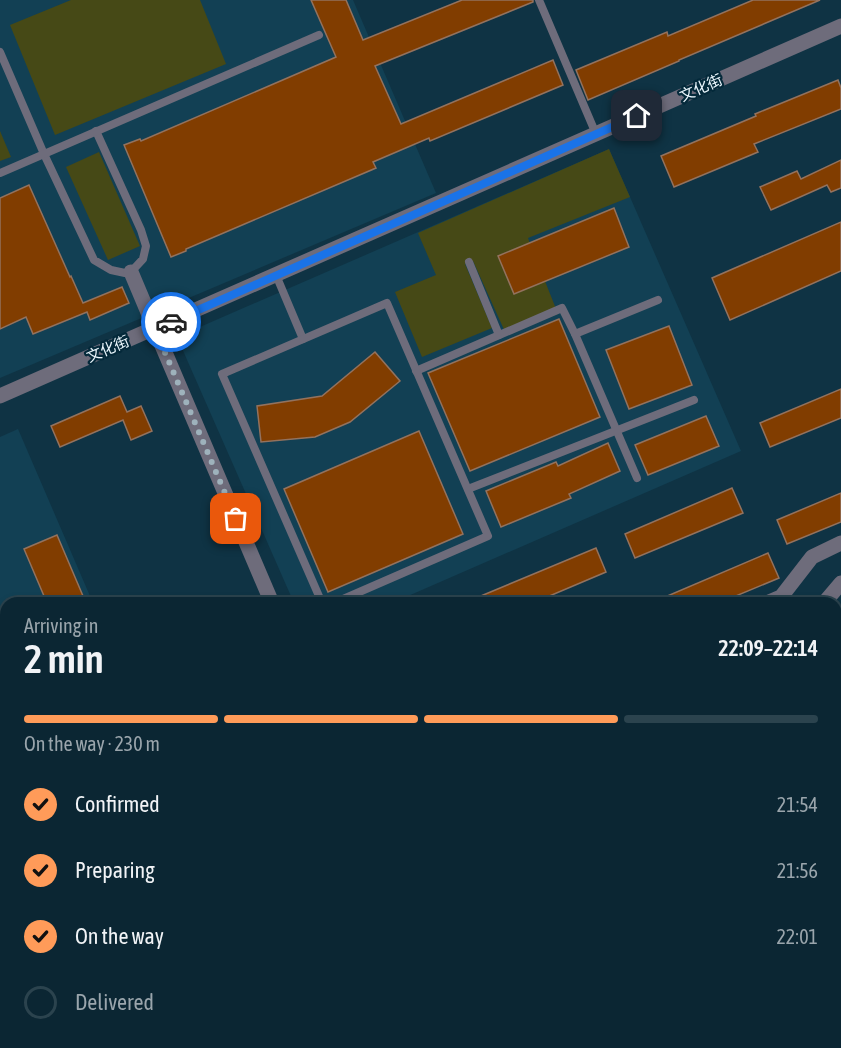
<!DOCTYPE html>
<meta charset="utf-8">
<style>
:root{--surface:#0b2633;--page:#142e3b;--text:#f1f3f6;--muted:#9aa5ac;--line:#2b434e;--accent:#ff9b59}
body{margin:0;font-family:"Asap Condensed","Noto Sans SC",sans-serif;background:var(--page);color:var(--text);height:100vh;display:flex;flex-direction:column;font-size:22px;white-space:nowrap}
*{box-sizing:border-box;margin:0}
p{font-size:20px;color:var(--muted)}
.icon{flex:none;width:33px;height:33px;fill:none;stroke:currentColor;stroke-width:2;stroke-linecap:round;stroke-linejoin:round}
.map{position:relative;flex:1;overflow:hidden}
.drawer{position:absolute;left:0px;top:597px;width:842px;height:452px;display:flex;flex-direction:column;background:var(--surface);border-radius:18px 18px 0 0;box-shadow:0 3px 9px #0003,0 0 0 2px var(--line)}
.drawer>*{flex:none}
.pin{position:absolute;display:grid;place-items:center;width:51px;height:51px;color:#fff;margin:-26px;border-radius:12px;box-shadow:0 3px 9px #0006}
.courier{position:absolute;display:grid;place-items:center;width:60px;height:60px;margin:-30px;border:4px solid #1a73e8;border-radius:50%;background:#fff;color:#222;box-shadow:0 2px 8px #0007}
.overview em{font-style:normal;font-weight:600}
.overview div{display:flex;flex-direction:column-reverse}
.overview{display:flex;align-items:center;justify-content:space-between;height:102px;padding:0 24px}
h1{font-size:39px;font-weight:600;line-height:45px}
.bar{display:grid;grid-template-columns:repeat(4,1fr);gap:9px 6px;align-content:center;height:72px;padding:0 24px}
.bar i{height:8px;border-radius:4px;background:var(--line)}
.bar .current{background:var(--accent)}
.bar p{grid-column:span 4}
ol{padding:0 24px;list-style:none}
li{display:flex;align-items:center;gap:18px;height:66px}
li p{margin-inline-start:auto}
li .icon{padding:6px;border-radius:50%;background:var(--accent);color:#111;stroke-width:4}
li:last-child{color:var(--muted)}
li i{width:33px;height:33px;border:3px solid var(--line);border-radius:50%}
.map>svg:first-child{display:block}
.built{fill:#124054}
.green{fill:#464916}
.building{fill:#813d00;stroke:#93725e;stroke-width:1.5}
.lines{fill:none;stroke-linecap:round;stroke-linejoin:round}
.service{stroke:#6e6c7b;stroke-width:8}
.minor{stroke:#6e6c7b;stroke-width:15}
.tertiary{stroke:#6e6c7b;stroke-width:15}
.done{stroke:#9eb2bc;stroke-width:6;stroke-dasharray:0 10.8}
.route{stroke:#1a73e8;stroke-width:8}
.labels{text-anchor:middle;stroke-width:4.5;stroke-linejoin:round;paint-order:stroke}
.street-label{font-size:15px;fill:#ebf7fd;stroke:#04293a}
</style>
<div class="map">
<svg width="841" height="1048" viewBox="0 0 841 1048">
<rect width="100%" height="100%" fill="#0f3344"/>
<!-- built -->
<g class="built">
<path d="M0,0H353L436,193L0,378Z"/>
<path d="M609,149L741,451L392,603H294L177,337Z"/>
<path d="M18,429L93,603H6V1042H440L443,1048H0V437Z"/>
</g>
<!-- green -->
<g class="green">
<path d="M71,0H200L226,64L55,135L10,25Z"/>
<path d="M0,131L11,157L0,161Z"/>
<path d="M609,149L630,197L528,238L558,314L506,334L473,261L465,264L492,328L422,357L395,292L436,275L418,233Z"/>
<path d="M99,152L140,246L108,260L66,167Z"/>
<path d="M0,829L6,844V956L0,949Z"/>
<path d="M841,970V1048H831L829,1043L836,1042V972Z"/>
</g>
<!-- building -->
<g class="building">
<path d="M311,0H346L363,40L462,0H533V2L375,66L401,124L553,60L563,85L430,141L429,138L373,162L376,168L186,249V251L171,257L124,145L140,139L141,141L336,57Z"/>
<path d="M753,0H820L679,60V61L588,100L576,70L667,32L668,36Z"/>
<path d="M838,80L841,88V109L754,144L758,152L674,187L661,156L756,116L755,114Z"/>
<path d="M841,160V188L831,192L827,185L771,210L760,187L797,171L801,179Z"/>
<path d="M29,185L70,277L71,276L83,303L122,287L129,303L90,320L87,312L33,334L26,317L0,329V198Z"/>
<path d="M614,208L629,247L514,294L498,256Z"/>
<path d="M841,222V271L730,320L712,278Z"/>
<path d="M559,319L600,417L470,471L428,373Z"/>
<path d="M669,326L692,385L629,409L606,350Z"/>
<path d="M375,352L400,381L350,422L315,437L261,442L257,406L322,396Z"/>
<path d="M841,389V418L770,447L760,423Z"/>
<path d="M120,396L127,412L141,406L152,431L131,440L123,420L60,447L51,426Z"/>
<path d="M706,416L719,446L648,475L635,445Z"/>
<path d="M419,431L463,534L328,592L284,489Z"/>
<path d="M608,443L620,471L569,494L571,498L501,527L486,491L556,462L558,466Z"/>
<path d="M732,488L743,513L635,558L625,534Z"/>
<path d="M841,493V522L787,544L777,520Z"/>
<path d="M57,535L86,603H47L24,549Z"/>
<path d="M596,548L606,572L533,603H464Z"/>
<path d="M768,553L779,578L719,603H651Z"/>
</g>
<g class="lines">
<!-- service -->
<g class="service">
<path d="M539,0L596,134"/>
<path d="M0,52L44,154L94,260L111,270L125,273L131,272L143,259L146,246L141,230L96,131"/>
<path d="M0,173L319,35"/>
<path d="M469,262L499,335"/>
<path d="M276,275L303,339"/>
<path d="M416,371L562,308L575,334"/>
<path d="M637,478L575,334L658,300"/>
<path d="M468,489L694,400"/>
<path d="M322,603L222,374L387,303L488,536L334,603"/>
<path d="M0,706L6,704"/>
</g>
<!-- minor -->
<g class="minor">
<path d="M131,272L155,329"/>
<path d="M767,603L781,597L812,557L841,543"/>
<path d="M824,603L841,583"/>
<path d="M836,869L841,866"/>
<path d="M611,1042L613,1048"/>
<path d="M631,1042L634,1048"/>
<path d="M821,1042L824,1048"/>
</g>
<!-- tertiary -->
<g class="tertiary">
<path d="M155,329L272,603"/>
<path d="M0,396L841,26"/>
<path d="M461,1042L463,1048"/>
</g>
</g>
<g class="lines">
<!-- done -->
<path class="done" d="M171,322L155,329L236,519"/>
<!-- route -->
<path class="route" d="M171,322L637,116"/>
</g>
<g class="labels">
<!-- street labels -->
<g class="street-label">
<text transform="translate(701 88) rotate(-24)" y="5">文化街</text>
<text transform="translate(108 349) rotate(-23)" y="5">文化街</text>
</g>
</g>
</svg>
<div class="pin" style="left:236px;top:519px;background:#ea580c"><svg class="icon" aria-label="bag" viewBox="0 0 24 24"><path d="M5 8h14l-1 12H6zM9 8a3 3 0 0 1 6 0"/></svg></div>
<div class="pin" style="left:637px;top:116px;background:#1f2937"><svg class="icon" aria-label="home" viewBox="0 0 24 24"><path d="M3 11l9-7 9 7M6 9v11h12V9"/></svg></div>
<div class="courier" style="left:171px;top:322px"><svg class="icon" aria-label="car" viewBox="0 0 24 24"><path d="M5 17H2v-5l4-1 3-4h7l3 4 3 1v5h-3M9 17h6M6 11h13"/><circle cx="7" cy="17" r="2"/><circle cx="17" cy="17" r="2"/></svg></div>
<section class="drawer">
<div class="overview"><div><h1>2 min</h1><p>Arriving in</p></div><em>22:09–22:14</em></div>
<div class="bar"><i class="current"></i><i class="current"></i><i class="current"></i><i></i><p>On the way · 230 m</p></div>
<ol>
<li><svg class="icon" aria-label="check" viewBox="0 0 24 24"><path d="M5 12l5 5 9-10"/></svg>Confirmed<p>21:54</p></li>
<li><svg class="icon" aria-label="check" viewBox="0 0 24 24"><path d="M5 12l5 5 9-10"/></svg>Preparing<p>21:56</p></li>
<li><svg class="icon" aria-label="check" viewBox="0 0 24 24"><path d="M5 12l5 5 9-10"/></svg>On the way<p>22:01</p></li>
<li><i></i>Delivered</li>
</ol>
</section>
</div>
